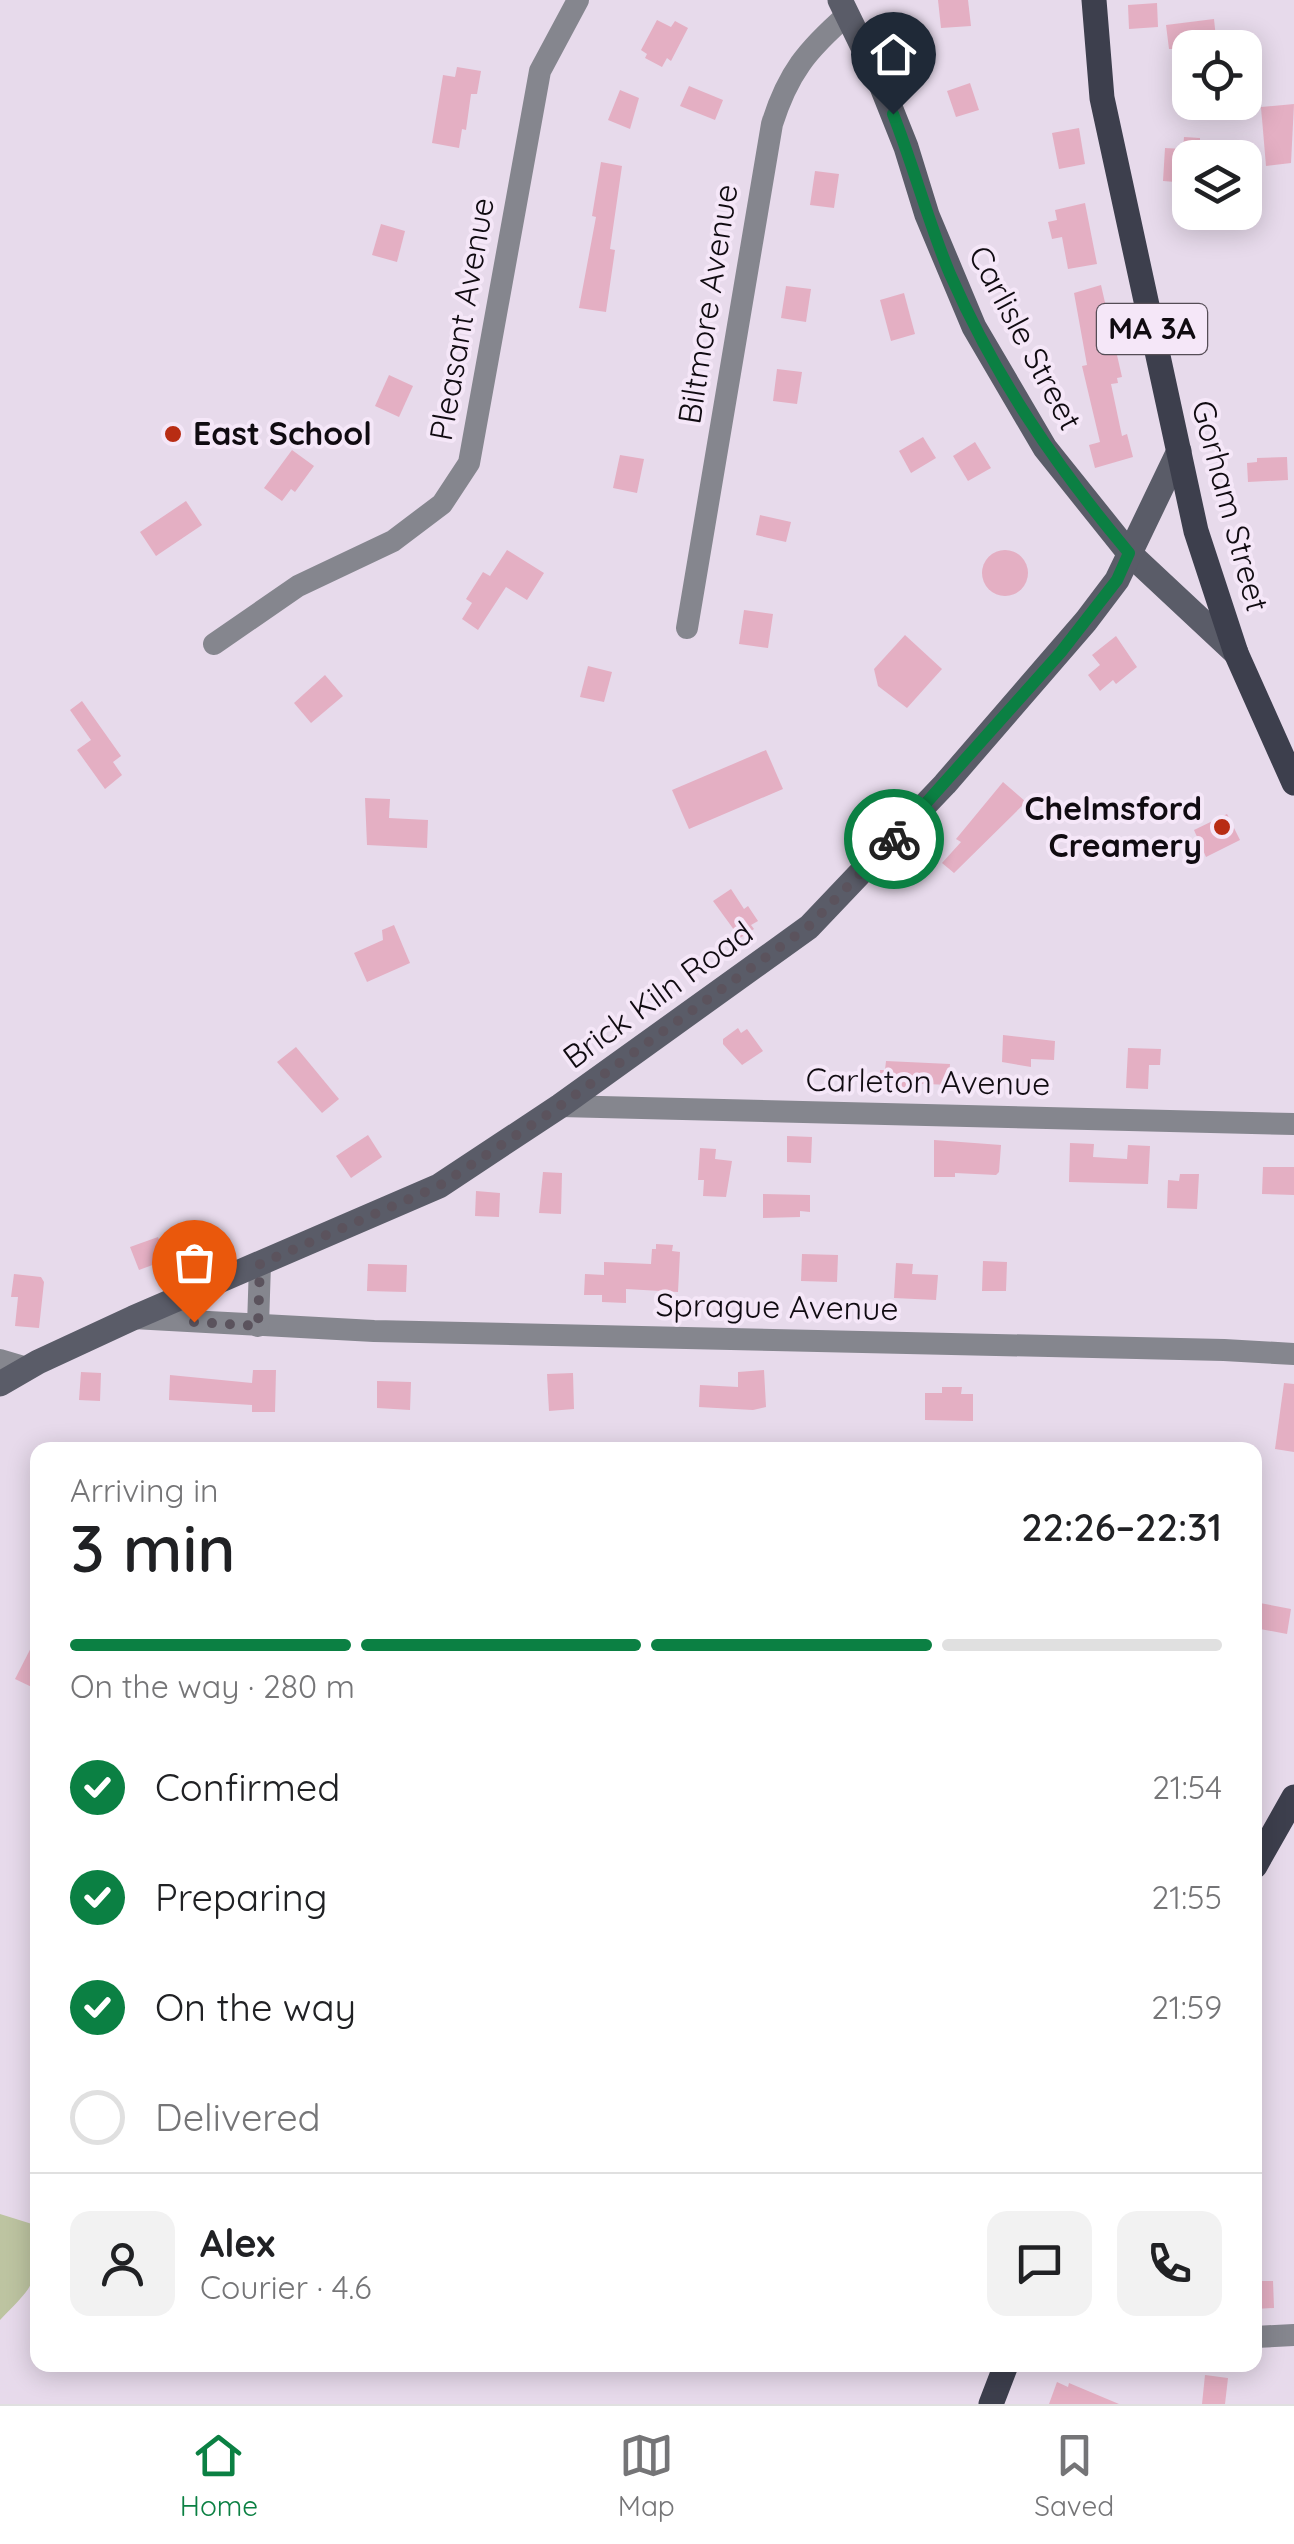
<!DOCTYPE html>
<meta charset="utf-8">
<style>
:root{--surface:#fff;--page:#f2f2f2;--text:#202124;--muted:#757577;--line:#e0e0e0;--accent:#0b8043}
body{margin:0;font-family:Quicksand,sans-serif;background:var(--page);color:var(--text);height:100vh;display:flex;flex-direction:column;font-size:38px;white-space:nowrap}
*{box-sizing:border-box;margin:0}
p{font-size:32px;color:var(--muted)}
.icon{flex:none;width:55px;height:55px;fill:none;stroke:currentColor;stroke-width:2;stroke-linecap:round;stroke-linejoin:round}
.map{position:relative;flex:1;overflow:hidden}
.side{position:absolute;left:30px;top:1442px;width:1232px;height:930px;display:flex;flex-direction:column;background:var(--surface);border-radius:20px;box-shadow:0 5px 25px #0003}
.side>*{flex:none}
.buttons{position:absolute;left:1172px;top:30px;display:grid;gap:20px}
.buttons a{display:grid;place-items:center;width:90px;height:90px;border-radius:20px;background:var(--surface);box-shadow:0 5px 25px #0003;font-size:50px}
.pin{position:absolute;display:grid;place-items:center;width:85px;height:85px;color:#fff;margin:-102px -42px;border-radius:50% 50% 50% 0;rotate:-45deg;box-shadow:0 0 10px #0007}
.pin .icon{rotate:45deg}
.courier{position:absolute;display:grid;place-items:center;width:100px;height:100px;margin:-50px;border:8px solid #0b8043;border-radius:50%;background:#fff;color:#222;box-shadow:0 2px 12px #0007}
.overview em{font-style:normal;font-weight:600}
.overview div{display:flex;flex-direction:column-reverse}
.overview{display:flex;align-items:center;justify-content:space-between;height:170px;padding:0 40px}
h1{font-size:65px;font-weight:600;line-height:75px}
.bar{display:grid;grid-template-columns:repeat(4,1fr);gap:15px 10px;align-content:center;height:120px;padding:0 40px}
.bar i{height:12px;border-radius:8px;background:var(--line)}
.bar .on{background:var(--accent)}
.bar p{grid-column:span 4}
.line{display:flex;align-items:center;gap:25px;padding:0 40px;border-top:2px solid var(--line)}
.line div{flex:1}
.round{display:grid;place-items:center;flex:none;width:105px;height:105px;border-radius:20px;background:var(--page)}
ol{padding:0 40px;list-style:none}
li{display:flex;align-items:center;gap:30px;height:110px}
li p{margin-inline-start:auto}
li .icon{padding:10px;border-radius:50%;background:var(--accent);color:#fff;stroke-width:4}
li:last-child{color:var(--muted)}
li i{width:55px;height:55px;border:5px solid var(--line);border-radius:50%}
.tab-bar{display:flex;justify-content:space-around;align-items:center;height:140px;border-top:2px solid var(--line);background:var(--surface);font-size:28px;color:var(--muted)}
.tab-bar a{display:grid;justify-items:center;gap:5px}
.tab-bar .on{color:var(--accent)}
.map>svg:first-child{display:block}
.green{fill:#bdc4a1}
.building{fill:#e4afc3}
.lines{fill:none;stroke-linecap:round;stroke-linejoin:round}
.street{stroke:#85868e;stroke-width:22}
.secondary{stroke:#5a5c68;stroke-width:25}
.primary{stroke:#3d3f4d;stroke-width:25}
.done{stroke:#5b535d;stroke-width:10;stroke-dasharray:0 18}
.route{stroke:#0b8043;stroke-width:12}
.poi-dot{fill:#b82c13;stroke:#f5e7f8;stroke-width:4}
.labels{text-anchor:middle;stroke-width:8;stroke-linejoin:round;paint-order:stroke}
.shield{fill:#f5e7f8;stroke:#554d56;stroke-width:2.5}
.shield-label{font-size:30px;font-weight:bold;fill:#100b11}
.street-label{font-size:32px;fill:#100b11;stroke:#f5e7f8}
.poi-label{font-size:32px;font-weight:bold;fill:#100b11;stroke:#f5e7f8;text-anchor:start}
</style>
<div class="map">
<svg width="1294" height="2404" viewBox="0 0 1294 2404">
<rect width="100%" height="100%" fill="#e7daeb"/>
<!-- green -->
<path class="green" d="M0,2214L32,2224L37,2229C38,2283 37,2282 0,2320Z"/>
<!-- building -->
<g class="building">
<path d="M938,0H968L971,26L941,28Z"/>
<path d="M1157,3L1158,27L1129,29L1128,5Z"/>
<path d="M1214,19L1217,48L1169,49L1166,25Z"/>
<path d="M657,20L671,27L675,21L688,28L671,61L667,58L662,67L645,58L647,54L641,50Z"/>
<path d="M457,67L481,71L477,94H471L466,130L462,129L459,148L432,143L443,75L455,77Z"/>
<path d="M970,83L979,110L956,117L947,91Z"/>
<path d="M689,86L723,100L715,120L680,106Z"/>
<path d="M620,90L639,98L630,129L608,120Z"/>
<path d="M1294,104L1291,163L1266,166L1261,107Z"/>
<path d="M1079,128L1085,164L1059,169L1052,133Z"/>
<path d="M1184,137L1200,138V142L1240,145L1239,158H1190L1188,183L1163,181L1165,148L1183,149Z"/>
<path d="M601,162L622,166L610,249L615,250L606,312L579,308L596,217L592,216Z"/>
<path d="M815,171L839,174L834,208L810,205Z"/>
<path d="M1085,203L1097,264L1068,269L1062,237L1052,239L1048,222L1057,220L1055,210Z"/>
<path d="M381,224L405,231L397,262L372,255Z"/>
<path d="M1101,285L1122,377L1117,378L1118,383L1111,384L1122,436L1127,434L1133,457L1095,468L1089,445L1100,442L1082,366L1087,365L1074,293Z"/>
<path d="M786,286L811,289L806,322L781,318Z"/>
<path d="M904,293L915,334L891,341L880,300Z"/>
<path d="M777,369L802,372L797,404L773,401Z"/>
<path d="M389,375L413,386L399,417L375,406Z"/>
<path d="M923,437L936,458L911,473L899,451Z"/>
<path d="M975,442L991,468L968,481L953,456Z"/>
<path d="M292,450L314,466L295,492L291,489L282,501L264,488Z"/>
<path d="M620,455L644,459L637,493L613,488Z"/>
<path d="M1287,457L1288,480L1248,482L1247,463L1257,462V458Z"/>
<path d="M186,501L202,525L156,556L140,532Z"/>
<path d="M760,515L791,522L786,542L756,535Z"/>
<circle cx="1005" cy="573" r="23"/>
<path d="M507,550L544,573L527,600L506,587L478,630L462,619L472,603L466,599L483,572L490,576Z"/>
<path d="M744,610L773,614L768,648L739,644Z"/>
<path d="M905,635L942,669L907,708L878,686L874,669Z"/>
<path d="M1116,636L1137,667L1116,684L1113,680L1100,691L1088,675L1100,665L1092,655Z"/>
<path d="M588,666L612,672L604,702L580,697Z"/>
<path d="M325,675L343,696L311,723L294,703Z"/>
<path d="M82,701L121,756L113,762L122,775L105,789L77,750L91,740L70,710Z"/>
<path d="M766,750L783,789L689,829L672,790Z"/>
<path d="M1003,782L1026,802L954,873L942,863L961,842L956,839Z"/>
<path d="M365,798L390,799L389,818L428,820L427,848L367,845Z"/>
<path d="M1227,814L1240,840L1206,857L1194,830Z"/>
<path d="M731,889L744,909L748,906L758,921L751,925L754,929L740,938L713,901Z"/>
<path d="M394,925L410,963L367,982L354,953L383,940L382,930Z"/>
<path d="M738,1028L741,1033L747,1029L763,1051L742,1065L723,1044V1039Z"/>
<path d="M1003,1035L1055,1041L1054,1060L1031,1059V1067L1002,1062Z"/>
<path d="M296,1047L339,1099L322,1113L277,1062Z"/>
<path d="M1128,1048L1161,1049L1160,1065H1149L1148,1089L1126,1088Z"/>
<path d="M886,1061L950,1064L948,1085L907,1083V1089L880,1088V1070H885Z"/>
<path d="M368,1135L382,1157L351,1178L336,1156Z"/>
<path d="M787,1136L812,1137L811,1163L787,1162Z"/>
<path d="M934,1140L1001,1145L999,1172L996,1175L955,1173V1177H934Z"/>
<path d="M1070,1143L1094,1144L1093,1157L1127,1159L1128,1145L1150,1146L1148,1184L1069,1182Z"/>
<path d="M700,1148L716,1149L715,1159L732,1161L726,1197L703,1196L704,1180H698Z"/>
<path d="M1263,1167H1294V1195L1262,1194Z"/>
<path d="M543,1172L562,1173L561,1214L539,1213Z"/>
<path d="M1180,1174H1199L1197,1209L1167,1208L1168,1180L1179,1181Z"/>
<path d="M476,1191L500,1193L499,1217L475,1216Z"/>
<path d="M763,1194L810,1195V1212L800,1211V1217L763,1218Z"/>
<path d="M158,1237L166,1260L139,1270L130,1247Z"/>
<path d="M656,1244L673,1245L672,1251L680,1252L678,1292L626,1289V1303L602,1302V1295H584L585,1274L604,1275V1262L651,1264L652,1249H656Z"/>
<path d="M802,1254L838,1255L837,1282L801,1281Z"/>
<path d="M983,1261L1007,1262L1006,1291H982Z"/>
<path d="M896,1263L913,1264L912,1274L938,1275L936,1300L894,1298Z"/>
<path d="M368,1264L407,1265L406,1292L367,1291Z"/>
<path d="M14,1274L41,1277L44,1282L39,1328L15,1326L18,1297H11Z"/>
<path d="M253,1370H276L275,1412H252V1405L169,1400L170,1375L252,1383Z"/>
<path d="M764,1370L766,1407L753,1410L699,1407L700,1385L738,1387V1372Z"/>
<path d="M81,1372L101,1373L100,1401L79,1400Z"/>
<path d="M573,1373L574,1409L549,1411L547,1374Z"/>
<path d="M377,1381L411,1382L410,1410L377,1408Z"/>
<path d="M1284,1383L1294,1384V1452L1275,1449Z"/>
<path d="M942,1387H962L961,1394H973V1421L925,1420V1393H942Z"/>
<path d="M1260,1603L1291,1609L1287,1634L1255,1628Z"/>
<path d="M38,1634V1690L15,1679Z"/>
<path d="M1255,2281H1273L1274,2308L1255,2309Z"/>
<path d="M1205,2375L1228,2378L1225,2404H1202Z"/>
<path d="M1057,2382L1068,2387L1069,2383L1119,2404H1049Z"/>
</g>
<g class="lines">
<!-- street -->
<g class="street">
<path d="M687,628L772,124C788,73 807,50 847,15"/>
<path d="M214,644L298,586L393,541L442,504L469,463L540,71L578,0"/>
<path d="M560,1106L1294,1124"/>
<path d="M133,1318L374,1331L1224,1350L1294,1354"/>
<path d="M258,1326L260,1264"/>
<path d="M0,1360L27,1368"/>
<path d="M1255,2337L1294,2335"/>
</g>
<!-- secondary -->
<g class="secondary">
<path d="M840,0L880,82L906,147L927,215L974,327L1045,448L1129,553L1236,653"/>
<path d="M0,1384L38,1362L133,1318L439,1186L560,1106L809,927L945,784L1086,621L1117,580L1179,451"/>
</g>
<!-- primary -->
<g class="primary">
<path d="M1094,0L1102,98L1196,531L1236,653L1294,783"/>
<path d="M1255,1866L1294,1797"/>
<path d="M991,2404L1006,2365"/>
</g>
</g>
<g class="lines">
<!-- done -->
<path class="done" d="M194,1322L258,1326L260,1264L439,1186L553,1111L809,926L894,839"/>
<!-- route -->
<path class="route" d="M893,114C914,167 928,222 950,274C996,379 1056,466 1129,553L1117,580L1061,652L894,839"/>
</g>
<!-- markers -->
<g class="poi-dot">
<circle cx="173" cy="434" r="10"/>
<circle cx="1222" cy="827" r="10"/>
</g>
<g class="labels">
<!-- shield labels -->
<rect class="shield" x="1097" y="304" width="110" height="50" rx="8"/>
<g class="shield-label">
<text x="1152" y="339">MA 3A</text>
</g>
<!-- street labels -->
<g class="street-label">
<text transform="translate(708 304) rotate(-81)" y="11">Biltmore Avenue</text>
<text transform="translate(462 319) rotate(-80)" y="11">Pleasant Avenue</text>
<text transform="translate(1025 338) rotate(62)" y="11">Carlisle Street</text>
<text transform="translate(1230 506) rotate(75)" y="11">Gorham Street</text>
<text transform="translate(658 995) rotate(-36)" y="11">Brick Kiln Road</text>
<text transform="translate(928 1082) rotate(1)" y="11">Carleton Avenue</text>
<text transform="translate(777 1307) rotate(1)" y="11">Sprague Avenue</text>
</g>
<!-- poi labels -->
<g class="poi-label">
<text x="193" y="445">East School</text>
<text x="1202" y="820" text-anchor="end">Chelmsford<tspan x="1202" dy="37">Creamery</tspan></text>
</g>
</g>
</svg>
<div class="buttons">
<a><svg class="icon" aria-label="locate" viewBox="0 0 24 24"><circle cx="12" cy="12" r="6"/><path d="M12 2v4M12 18v4M2 12h4M18 12h4"/></svg></a>
<a><svg class="icon" aria-label="layers" viewBox="0 0 24 24"><path d="M12 4l9 5-9 5-9-5zM3 14l9 5 9-5"/></svg></a>
</div>
<div class="pin" style="left:194px;top:1322px;background:#ea580c"><svg class="icon" aria-label="bag" viewBox="0 0 24 24"><path d="M5 8h14l-1 12H6zM9 8a3 3 0 0 1 6 0"/></svg></div>
<div class="pin" style="left:893px;top:114px;background:#1f2937"><svg class="icon" aria-label="home" viewBox="0 0 24 24"><path d="M3 11l9-7 9 7M6 9v11h12V9"/></svg></div>
<div class="courier" style="left:894px;top:839px"><svg class="icon" aria-label="bike" viewBox="0 0 24 24"><circle cx="6" cy="16" r="4"/><circle cx="18" cy="16" r="4"/><path d="M6 16l4-8h5l3 8M10 8l3 8H6M13 5h3"/></svg></div>
<section class="side">
<div class="overview"><div><h1>3 min</h1><p>Arriving in</p></div><em>22:26–22:31</em></div>
<div class="bar"><i class="on"></i><i class="on"></i><i class="on"></i><i></i><p>On the way · 280 m</p></div>
<ol>
<li><svg class="icon" aria-label="check" viewBox="0 0 24 24"><path d="M5 12l5 5 9-10"/></svg>Confirmed<p>21:54</p></li>
<li><svg class="icon" aria-label="check" viewBox="0 0 24 24"><path d="M5 12l5 5 9-10"/></svg>Preparing<p>21:55</p></li>
<li><svg class="icon" aria-label="check" viewBox="0 0 24 24"><path d="M5 12l5 5 9-10"/></svg>On the way<p>21:59</p></li>
<li><i></i>Delivered</li>
</ol>
<div class="line" style="height:180px"><a class="round"><svg class="icon" aria-label="person" viewBox="0 0 24 24"><circle cx="12" cy="8" r="4"/><path d="M4 21q1-7 8-7t8 7"/></svg></a><div><b>Alex</b><p>Courier · 4.6</p></div><a class="round"><svg class="icon" aria-label="chat" viewBox="0 0 24 24"><path d="M4 5h16v11H9l-5 4z"/></svg></a><a class="round"><svg class="icon" aria-label="phone" viewBox="0 0 24 24"><path d="M5 4h4l2 5-3 2q2 4 5 5l2-3 5 2v4C11 20 4 13 5 4z"/></svg></a></div>
</section>
</div>
<nav class="tab-bar">
<a class="on"><svg class="icon" aria-label="home" viewBox="0 0 24 24"><path d="M3 11l9-7 9 7M6 9v11h12V9"/></svg>Home</a>
<a><svg class="icon" aria-label="map" viewBox="0 0 24 24"><path d="M3 6l6-2 6 2 6-2v14l-6 2-6-2-6 2zM9 4v14M15 6v14"/></svg>Map</a>
<a><svg class="icon" aria-label="saved" viewBox="0 0 24 24"><path d="M7 4h10v16l-5-4-5 4z"/></svg>Saved</a>
</nav>
